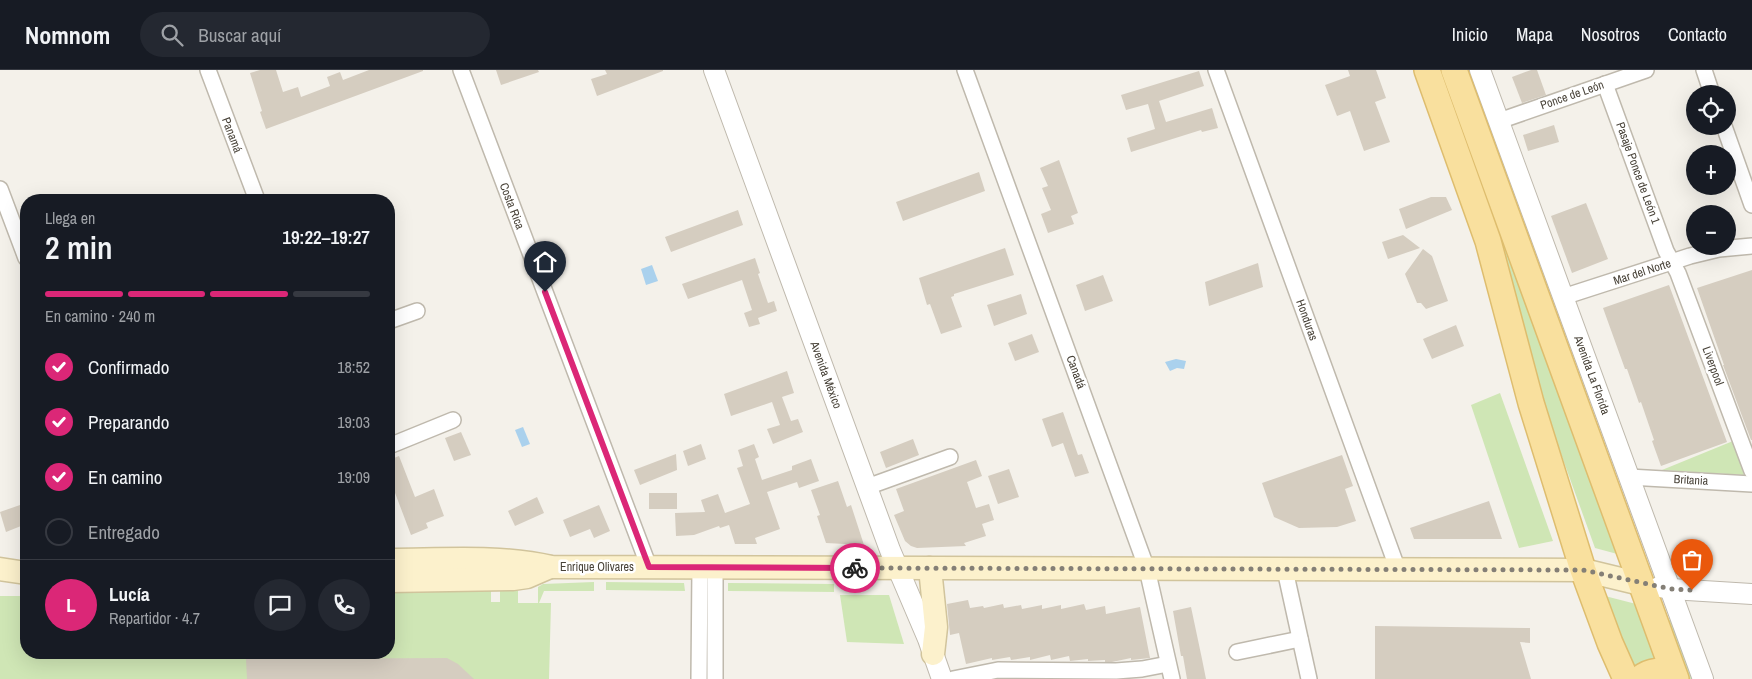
<!DOCTYPE html>
<html lang="es">
<meta charset="utf-8">
<style>
:root{--surface:#171b24;--page:#242831;--text:#f1f3f6;--muted:#9ea1a6;--line:#363941;--accent:#db2777}
body{margin:0;font-family:"Archivo Narrow",sans-serif;background:var(--page);color:var(--text);height:100vh;display:flex;flex-direction:column;font-size:19px;white-space:nowrap}
*{box-sizing:border-box;margin:0}
p{font-size:16px;color:var(--muted)}
.icon{flex:none;width:28px;height:28px;fill:none;stroke:currentColor;stroke-width:2;stroke-linecap:round;stroke-linejoin:round}
.map{position:relative;flex:1;overflow:hidden}
.drawer{position:absolute;left:20px;top:124px;width:375px;height:465px;display:flex;flex-direction:column;background:var(--surface);border-radius:20px;box-shadow:0 5px 20px #0002}
.drawer>*{flex:none}
.buttons{position:absolute;left:1686px;top:15px;display:grid;gap:10px}
.buttons a{display:grid;place-items:center;width:50px;height:50px;border-radius:50%;background:var(--surface);box-shadow:0 5px 20px #0002;font-size:25px}
.pin{position:absolute;display:grid;place-items:center;width:42px;height:42px;color:#fff;margin:-51px -21px;border-radius:50% 50% 50% 0;rotate:-45deg;box-shadow:0 0 5px #0007}
.pin .icon{rotate:45deg}
.courier{position:absolute;display:grid;place-items:center;width:50px;height:50px;margin:-25px;border:4px solid #db2777;border-radius:50%;background:#fff;color:#222;box-shadow:0 1px 6px #0007}
.head em{font-style:normal;font-weight:600}
.head div{display:flex;flex-direction:column-reverse}
.head{display:flex;align-items:center;justify-content:space-between;height:85px;padding:0 25px}
h1{font-size:32px;font-weight:600;line-height:38px}
.bar{display:grid;grid-template-columns:repeat(4,1fr);gap:8px 5px;align-content:center;height:60px;padding:0 25px}
.bar i{height:6px;border-radius:4px;background:var(--line)}
.bar .current{background:var(--accent)}
.bar p{grid-column:span 4}
.line{display:flex;align-items:center;gap:12px;padding:0 25px;border-top:1px solid var(--line)}
.line div{flex:1}
.round{display:grid;place-items:center;flex:none;width:52px;height:52px;border-radius:26px;background:var(--page)}
ol{padding:0 25px;list-style:none}
li{display:flex;align-items:center;gap:15px;height:55px}
li p{margin-inline-start:auto}
li .icon{padding:5px;border-radius:50%;background:var(--accent);color:#fff;stroke-width:4}
li:last-child{color:var(--muted)}
li i{width:28px;height:28px;border:2px solid var(--line);border-radius:50%}
header{display:flex;align-items:center;gap:30px;box-sizing:border-box;height:70px;padding:0 25px;background:var(--surface);border-bottom:1px solid var(--line)}
header strong{font-size:24px}
nav{display:flex;gap:28px;margin-inline-start:auto;font-size:18px}
.search{width:350px;height:45px;background:var(--page);display:flex;align-items:center;gap:12px;box-sizing:border-box;padding:0 18px;border-radius:28px;color:var(--muted);font-size:19px}
.map>svg:first-child{display:block}
.green{fill:#cfe6b5}
.water{fill:#aad1ed}
.building{fill:#d5cdc0}
.lines{fill:none;stroke-linecap:round;stroke-linejoin:round}
.minor-casing{stroke:#bfb9ad;stroke-width:18}
.tertiary-casing{stroke:#bfb9ad;stroke-width:22}
.secondary-casing{stroke:#d1c49c;stroke-width:25}
.primary-casing{stroke:#debd6e;stroke-width:28}
.minor{stroke:#fff;stroke-width:15}
.tertiary{stroke:#fff;stroke-width:20}
.secondary{stroke:#fcf1cc;stroke-width:22}
.primary{stroke:#f9e09e;stroke-width:25}
.done{stroke:#847f76;stroke-width:5;stroke-dasharray:0 9}
.route{stroke:#db2777;stroke-width:6}
.labels{text-anchor:middle;stroke-width:5;stroke-linejoin:round;paint-order:stroke}
.street-label{font-size:12px;fill:#484238;stroke:#fff}
</style>
<header>
<strong>Nomnom</strong>
<div class="search"><svg class="icon" aria-label="search" viewBox="0 0 24 24"><circle cx="10" cy="10" r="6"/><path d="M15 15l6 6"/></svg>Buscar aquí</div>
<nav><a>Inicio</a><a>Mapa</a><a>Nosotros</a><a>Contacto</a></nav>
</header>
<div class="map">
<svg width="1752" height="609" viewBox="0 0 1752 609">
<rect width="100%" height="100%" fill="#f4f1ea"/>
<!-- green -->
<g class="green">
<path d="M1432,0H1442L1526,234L1569,335L1621,485L1595,478L1539,323Z"/>
<path d="M1500,323L1553,471L1519,478L1471,335Z"/>
<path d="M1733,371L1744,405L1662,400Z"/>
<path d="M594,512V521H544L539,533H551L549,609H0V526H26V582H389V519L491,520V532H500V519H516L518,521V533H538V517L543,514Z"/>
<path d="M606,512L684,513L685,521L606,520Z"/>
<path d="M728,513L834,514V522L728,521Z"/>
<path d="M840,525H889L904,574L847,572Z"/>
<path d="M1605,526L1640,535L1662,594L1635,603Z"/>
<path d="M1673,549L1696,609H1688L1666,551Z"/>
</g>
<!-- water -->
<g class="water">
<path d="M652,195L658,211L646,215L641,199Z"/>
<path d="M1176,289L1186,291L1184,299L1177,298L1170,301L1165,292Z"/>
<path d="M523,357L530,374L522,377L515,360Z"/>
</g>
<!-- building -->
<g class="building">
<path d="M260,0H276L283,22L298,17L301,27L330,16L327,7L340,2L343,10L369,0H423V1L266,59L260,42L262,41L250,3Z"/>
<path d="M496,0H538L539,2L501,15Z"/>
<path d="M605,0H663V1L597,26L591,9L607,4Z"/>
<path d="M1348,0H1376L1386,28L1375,32L1390,72L1364,81L1350,41L1337,46L1325,15L1350,6Z"/>
<path d="M1531,0H1537L1546,25L1522,33L1512,7Z"/>
<path d="M1199,1L1204,16L1159,31L1166,52L1212,38L1218,58L1202,62L1201,60L1131,82L1127,68L1155,59L1148,34L1126,40L1121,25Z"/>
<path d="M1554,55L1559,72L1528,81L1523,65Z"/>
<path d="M1059,90L1078,143L1071,146L1074,154L1048,163L1041,144L1051,140L1042,118L1048,116L1040,98Z"/>
<path d="M979,102L985,121L903,151L896,132Z"/>
<path d="M1431,127H1446L1452,140L1406,159L1399,139Z"/>
<path d="M1586,133L1608,189L1572,203L1551,146Z"/>
<path d="M738,140L743,155L671,182L665,167Z"/>
<path d="M1403,165L1420,178L1388,189L1382,172Z"/>
<path d="M1005,178L1014,205L954,224V226L951,227L962,257L941,264L930,234L927,235L919,208Z"/>
<path d="M1423,179L1432,186L1448,231L1426,239L1421,233H1417L1405,204Z"/>
<path d="M755,188L760,203L758,204L768,233L774,231L777,241L758,248L760,254L749,257L744,243L752,240L742,210L688,229L682,214Z"/>
<path d="M1258,193L1263,217L1209,236L1205,212Z"/>
<path d="M1752,200V370H1751L1723,295H1724L1697,218Z"/>
<path d="M1103,205L1113,231L1085,241L1076,215Z"/>
<path d="M1669,215L1727,372L1661,396L1652,371L1654,370L1641,332L1639,333L1627,299H1625L1603,238Z"/>
<path d="M1021,224L1027,244L994,256L987,235Z"/>
<path d="M1456,255L1464,276L1432,289L1423,269Z"/>
<path d="M1032,264L1039,282L1015,291L1008,273Z"/>
<path d="M787,301L794,323L782,327L791,351L798,349L803,362L773,374L767,359L780,355L772,332L731,346L724,324Z"/>
<path d="M1063,342L1078,385L1082,384L1089,403L1075,407L1063,373L1052,377L1042,349Z"/>
<path d="M461,362L471,385L454,391L445,368Z"/>
<path d="M913,369L919,385L886,398L880,382Z"/>
<path d="M701,374L706,389L688,396L683,381Z"/>
<path d="M754,374L759,387L755,389L762,410L792,400V396L811,389L819,411L799,418L797,412L767,422L780,459L755,468L757,474H735L729,455L720,458L719,456L694,465L676,466L675,443L705,442L701,430L718,424L725,443L750,434L737,398L743,396L738,380Z"/>
<path d="M676,384L677,400L640,415L634,400Z"/>
<path d="M1342,385L1353,416L1345,419L1356,451L1337,457L1299,458L1274,447L1262,413Z"/>
<path d="M399,386L415,427L434,419L444,446L426,453L428,458L411,465L389,407V390Z"/>
<path d="M976,390L982,406L967,412L976,438L989,434L994,450L982,454L986,466L964,473L966,476L917,478L911,476L905,471L894,445L904,441L896,419Z"/>
<path d="M1009,399L1019,427L998,434L988,406Z"/>
<path d="M838,411L847,437L851,435L864,475L826,473L817,446L820,445L811,420Z"/>
<rect x="649" y="423" width="28" height="16"/>
<path d="M537,427L544,443L515,456L508,441Z"/>
<path d="M1489,431L1502,469H1414L1410,458Z"/>
<path d="M20,435L26,454L6,462L0,442Z"/>
<path d="M599,435L610,461L594,468L590,459L570,467L563,450Z"/>
<path d="M968,530L970,538L983,536L984,538L1003,534L1004,538L1021,535L1022,539L1042,535V539L1061,535V539L1084,534L1086,540L1105,536L1106,544L1140,537L1150,588L1131,590V588L1112,592H1105V590L1088,591V589L1070,591L1069,586L1051,590L1050,585L1030,590V587L1011,590L1010,587L992,590V588L966,594L959,563L950,565L947,534Z"/>
<path d="M1191,537L1202,589L1206,609H1187L1183,586H1181L1173,541Z"/>
<path d="M1375,556L1530,558V573L1520,572L1531,609H1375Z"/>
<path d="M447,588L458,594L474,609H247L246,589Z"/>
</g>
<g class="lines">
<!-- minor casing -->
<g class="minor-casing">
<g id="minor">
<path d="M208,0L257,130"/>
<path d="M461,0L649,497"/>
<path d="M965,0L1147,499L1172,609"/>
<path d="M1216,0L1398,500"/>
<path d="M1704,0L1712,24"/>
<path d="M1605,14L1666,181L1678,203L1752,401"/>
<path d="M1499,51L1646,0"/>
<path d="M1724,56L1752,135"/>
<path d="M0,119L26,188"/>
<path d="M1563,227L1690,186L1719,179L1752,176"/>
<path d="M389,251L417,241"/>
<path d="M389,376L453,350"/>
<path d="M1629,407L1752,414"/>
<path d="M867,417L950,387"/>
<path d="M715,497V609"/>
<path d="M1285,500L1309,609"/>
<path d="M1237,582L1300,569"/>
<path d="M699,609L700,497"/>
<path d="M953,609L998,600L1116,601L1142,599L1168,594"/>
</g>
</g>
<!-- tertiary casing -->
<g class="tertiary-casing">
<g id="tertiary">
<path d="M714,0L890,480L928,569L942,609"/>
<path d="M1480,0L1703,609"/>
<path d="M1659,517L1671,519L1752,524"/>
</g>
</g>
<!-- secondary casing -->
<g class="secondary-casing">
<g id="secondary">
<path d="M389,490C439,490 502,485 551,497L1583,500L1641,514"/>
<path d="M930,498L936,557L933,584"/>
<path d="M0,499L26,503"/>
<path d="M389,511L513,509L527,507L550,497"/>
</g>
</g>
<!-- primary casing -->
<g class="primary-casing">
<g id="primary">
<path d="M1427,0L1488,171L1531,333L1583,500L1610,573L1626,609"/>
<path d="M1454,0L1676,609"/>
<path d="M1639,609C1650,600 1662,599 1674,605"/>
</g>
</g>
<!-- minor -->
<use href="#minor" class="minor"/>
<!-- tertiary -->
<use href="#tertiary" class="tertiary"/>
<!-- secondary -->
<use href="#secondary" class="secondary"/>
<!-- primary -->
<use href="#primary" class="primary"/>
</g>
<g class="lines">
<!-- done -->
<path class="done" d="M855,498L1583,500L1671,519L1692,520"/>
<!-- route -->
<path class="route" d="M545,222L649,497L855,498"/>
</g>
<g class="labels">
<!-- street labels -->
<g class="street-label">
<text transform="translate(1572 25) rotate(-19)" y="4">Ponce de León</text>
<text transform="translate(232 65) rotate(69)" y="4">Panamá</text>
<text transform="translate(1638 103) rotate(70)" y="4">Pasaje Ponce de León 1</text>
<text transform="translate(512 136) rotate(69)" y="4">Costa Rica</text>
<text transform="translate(1642 202) rotate(-18)" y="4">Mar del Norte</text>
<text transform="translate(1307 250) rotate(70)" y="4">Honduras</text>
<text transform="translate(1713 296) rotate(70)" y="4">Liverpool</text>
<text transform="translate(1076 302) rotate(70)" y="4">Canadá</text>
<text transform="translate(826 305) rotate(70)" y="4">Avenida México</text>
<text transform="translate(1592 305) rotate(70)" y="4">Avenida La Florida</text>
<text transform="translate(1691 410) rotate(3)" y="4">Britania</text>
<text x="597" y="501">Enrique Olivares</text>
</g>
</g>
</svg>
<div class="buttons">
<a><svg class="icon" aria-label="locate" viewBox="0 0 24 24"><circle cx="12" cy="12" r="6"/><path d="M12 2v4M12 18v4M2 12h4M18 12h4"/></svg></a>
<a>+</a>
<a>−</a>
</div>
<div class="pin" style="left:1692px;top:520px;background:#ea580c"><svg class="icon" aria-label="bag" viewBox="0 0 24 24"><path d="M5 8h14l-1 12H6zM9 8a3 3 0 0 1 6 0"/></svg></div>
<div class="pin" style="left:545px;top:222px;background:#1f2937"><svg class="icon" aria-label="home" viewBox="0 0 24 24"><path d="M3 11l9-7 9 7M6 9v11h12V9"/></svg></div>
<div class="courier" style="left:855px;top:498px"><svg class="icon" aria-label="bike" viewBox="0 0 24 24"><circle cx="6" cy="16" r="4"/><circle cx="18" cy="16" r="4"/><path d="M6 16l4-8h5l3 8M10 8l3 8H6M13 5h3"/></svg></div>
<section class="drawer">
<div class="head"><div><h1>2 min</h1><p>Llega en</p></div><em>19:22–19:27</em></div>
<div class="bar"><i class="current"></i><i class="current"></i><i class="current"></i><i></i><p>En camino · 240 m</p></div>
<ol>
<li><svg class="icon" aria-label="check" viewBox="0 0 24 24"><path d="M5 12l5 5 9-10"/></svg>Confirmado<p>18:52</p></li>
<li><svg class="icon" aria-label="check" viewBox="0 0 24 24"><path d="M5 12l5 5 9-10"/></svg>Preparando<p>19:03</p></li>
<li><svg class="icon" aria-label="check" viewBox="0 0 24 24"><path d="M5 12l5 5 9-10"/></svg>En camino<p>19:09</p></li>
<li><i></i>Entregado</li>
</ol>
<div class="line" style="height:90px"><b class="round" style="background:var(--accent);color:#fff">L</b><div><b>Lucía</b><p>Repartidor · 4.7</p></div><a class="round"><svg class="icon" aria-label="chat" viewBox="0 0 24 24"><path d="M4 5h16v11H9l-5 4z"/></svg></a><a class="round"><svg class="icon" aria-label="phone" viewBox="0 0 24 24"><path d="M5 4h4l2 5-3 2q2 4 5 5l2-3 5 2v4C11 20 4 13 5 4z"/></svg></a></div>
</section>
</div>
